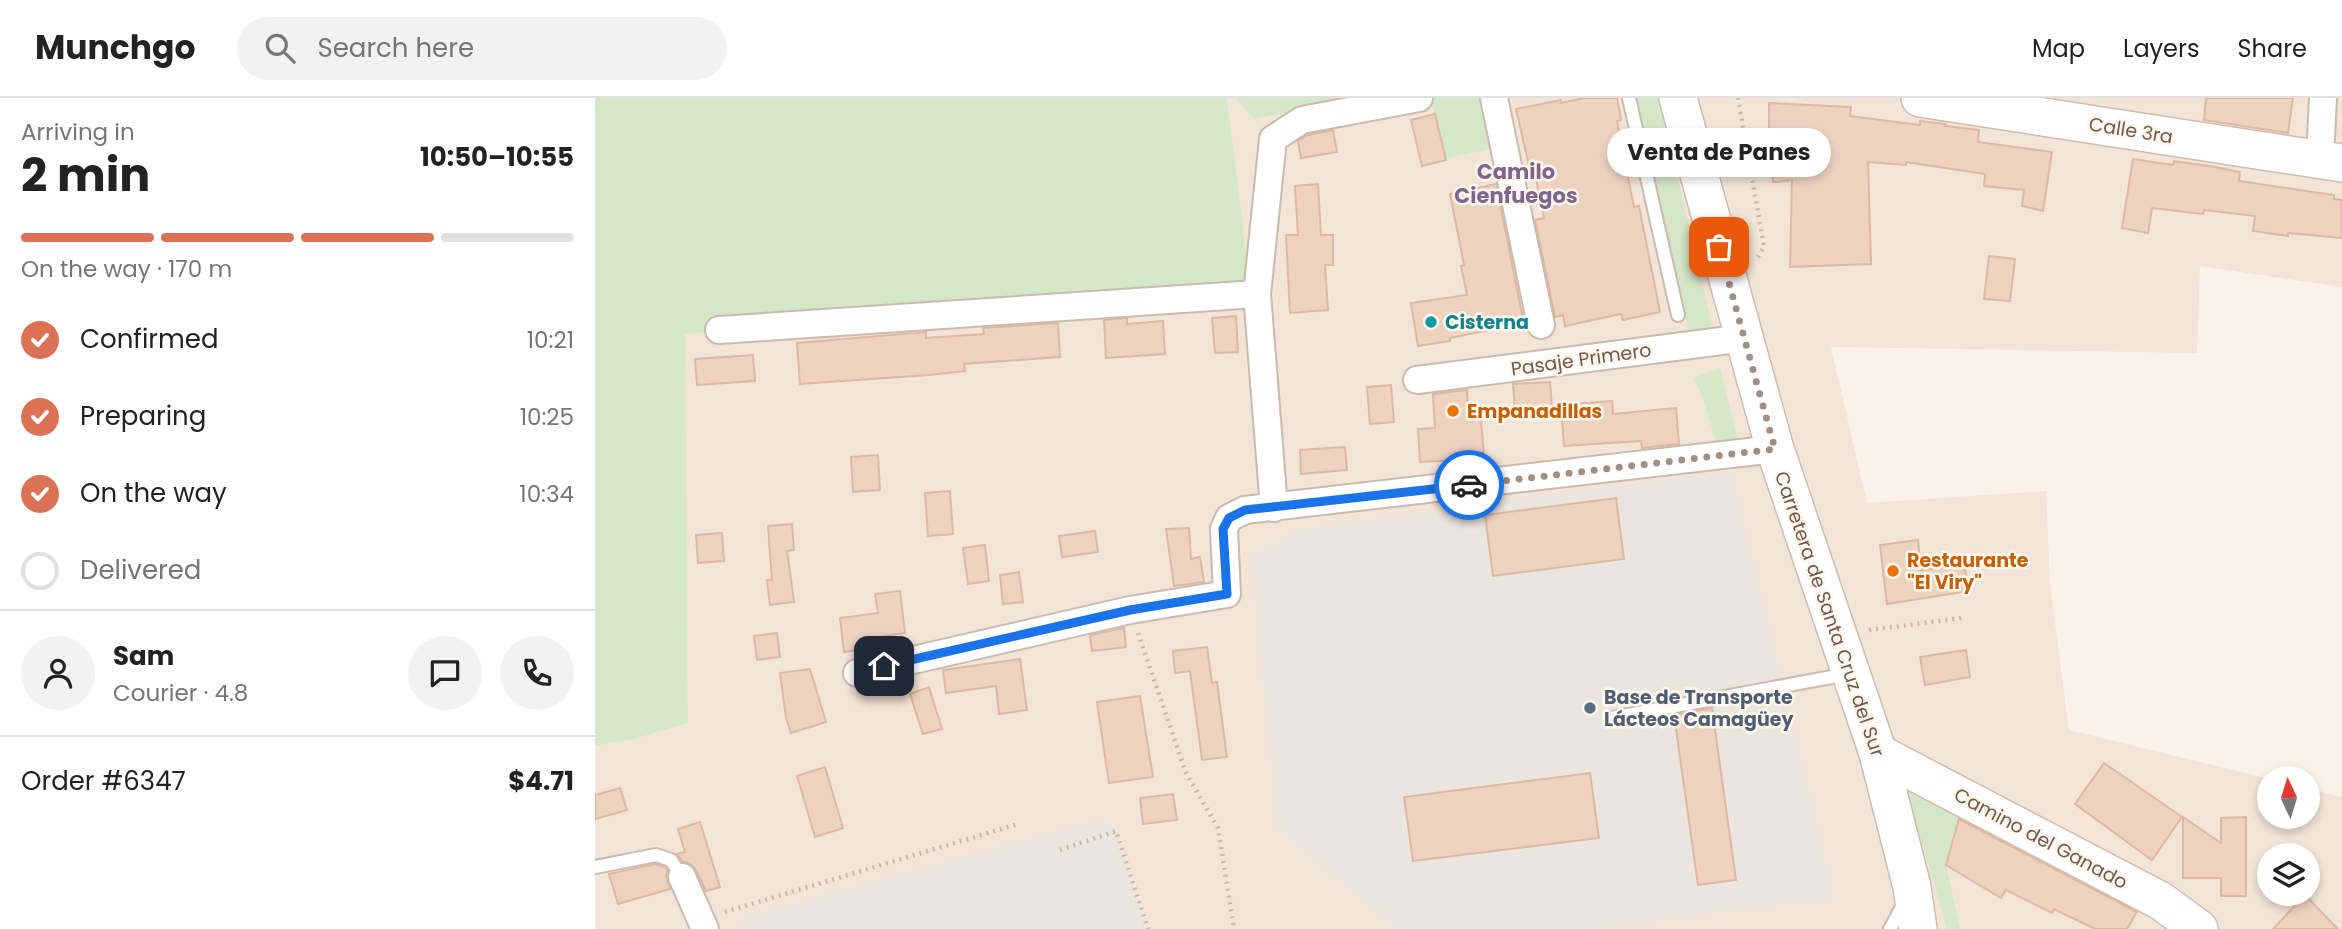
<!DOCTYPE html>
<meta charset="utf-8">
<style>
:root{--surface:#fff;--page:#f2f2f2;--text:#222;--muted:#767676;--line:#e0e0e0;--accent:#db7155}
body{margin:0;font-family:Poppins,sans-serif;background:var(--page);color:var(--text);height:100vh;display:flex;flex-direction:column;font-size:26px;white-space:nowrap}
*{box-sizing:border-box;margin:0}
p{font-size:23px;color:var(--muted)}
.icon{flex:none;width:38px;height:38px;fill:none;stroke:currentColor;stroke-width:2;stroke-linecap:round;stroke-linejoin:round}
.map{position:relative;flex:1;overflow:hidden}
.side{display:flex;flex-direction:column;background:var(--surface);width:595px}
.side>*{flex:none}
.needle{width:46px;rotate:356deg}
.fabs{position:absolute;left:1662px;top:668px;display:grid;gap:14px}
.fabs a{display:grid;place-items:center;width:63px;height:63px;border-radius:50%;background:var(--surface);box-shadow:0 4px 10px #0003;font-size:35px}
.pin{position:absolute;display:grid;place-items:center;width:60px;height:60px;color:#fff;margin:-30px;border-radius:14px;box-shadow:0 4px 10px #0006}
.courier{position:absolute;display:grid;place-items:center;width:70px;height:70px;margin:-35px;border:5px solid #1a73e8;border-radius:50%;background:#fff;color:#222;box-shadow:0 2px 9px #0007}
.bubble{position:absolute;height:49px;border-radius:24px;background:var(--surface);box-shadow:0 4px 10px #0003;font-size:23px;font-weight:700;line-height:49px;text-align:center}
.overview em{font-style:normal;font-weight:700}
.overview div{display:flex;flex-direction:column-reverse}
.overview{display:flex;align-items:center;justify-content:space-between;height:119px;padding:0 21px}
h1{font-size:46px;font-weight:700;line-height:52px}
.bar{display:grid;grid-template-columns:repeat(4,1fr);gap:10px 7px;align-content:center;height:84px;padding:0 21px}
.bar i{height:9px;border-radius:5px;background:var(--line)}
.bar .active{background:var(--accent)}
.bar p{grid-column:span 4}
.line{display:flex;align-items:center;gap:18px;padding:0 21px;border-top:2px solid var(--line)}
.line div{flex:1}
.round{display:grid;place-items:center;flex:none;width:74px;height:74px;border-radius:37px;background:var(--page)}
ol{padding:0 21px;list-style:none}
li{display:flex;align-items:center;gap:21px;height:77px}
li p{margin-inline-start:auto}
li .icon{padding:7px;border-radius:50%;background:var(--accent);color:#fff;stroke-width:4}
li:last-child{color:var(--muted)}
li i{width:38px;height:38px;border:4px solid var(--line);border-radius:50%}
header{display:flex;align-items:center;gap:42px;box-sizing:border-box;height:98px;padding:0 35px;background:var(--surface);border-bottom:2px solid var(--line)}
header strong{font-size:33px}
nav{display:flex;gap:38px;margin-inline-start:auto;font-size:24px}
.search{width:490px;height:63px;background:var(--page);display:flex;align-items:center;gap:18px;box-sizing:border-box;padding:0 24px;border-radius:38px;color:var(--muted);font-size:26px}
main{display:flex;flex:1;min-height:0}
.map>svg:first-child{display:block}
.residential{fill:#f2e4d6;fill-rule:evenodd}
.industrial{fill:#ebe5e0}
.green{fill:#d4e7c6}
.building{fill:#eed2c0;stroke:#dfb8a2;stroke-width:2}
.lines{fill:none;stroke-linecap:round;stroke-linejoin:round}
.lane-casing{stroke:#ccbaae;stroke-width:16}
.street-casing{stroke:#ccbaae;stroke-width:30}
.secondary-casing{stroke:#d0bcae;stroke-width:40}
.path{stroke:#d3b5a4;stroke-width:4.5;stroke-dasharray:2 5;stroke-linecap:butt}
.lane{stroke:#fff;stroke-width:12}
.street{stroke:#fff;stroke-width:26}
.secondary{stroke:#fff;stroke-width:37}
.done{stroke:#a28f83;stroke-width:7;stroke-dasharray:0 12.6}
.route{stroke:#1a73e8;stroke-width:9}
.culture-dot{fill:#0f9aa8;stroke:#fef7ed;stroke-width:2.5}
.food-dot{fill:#e8710a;stroke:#fef7ed;stroke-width:2.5}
.service-dot{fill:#5c6f8a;stroke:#fef7ed;stroke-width:2.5}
.labels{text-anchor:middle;stroke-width:5;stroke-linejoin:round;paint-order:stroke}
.street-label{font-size:19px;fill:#725a4d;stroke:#fef7ed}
.culture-label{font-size:19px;font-weight:bold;fill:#0d838f;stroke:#fef7ed;text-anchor:start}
.food-label{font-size:19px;font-weight:bold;fill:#c56008;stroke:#fef7ed;text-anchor:start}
.service-label{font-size:19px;font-weight:bold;fill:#4e5e75;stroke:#fef7ed;text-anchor:start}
.neighbourhood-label{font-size:21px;font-weight:bold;fill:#7f658e;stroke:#fef7ed}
</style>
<header>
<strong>Munchgo</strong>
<div class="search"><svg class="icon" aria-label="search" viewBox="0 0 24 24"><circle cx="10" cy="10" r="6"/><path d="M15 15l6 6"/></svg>Search here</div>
<nav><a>Map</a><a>Layers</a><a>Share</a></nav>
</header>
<main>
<section class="side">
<div class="overview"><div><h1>2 min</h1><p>Arriving in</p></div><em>10:50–10:55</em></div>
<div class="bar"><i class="active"></i><i class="active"></i><i class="active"></i><i></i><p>On the way · 170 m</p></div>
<ol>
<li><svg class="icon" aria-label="check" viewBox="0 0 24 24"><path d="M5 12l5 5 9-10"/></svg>Confirmed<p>10:21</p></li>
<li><svg class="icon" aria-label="check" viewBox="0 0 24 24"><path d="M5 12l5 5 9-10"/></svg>Preparing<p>10:25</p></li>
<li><svg class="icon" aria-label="check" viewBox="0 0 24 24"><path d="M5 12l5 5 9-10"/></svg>On the way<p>10:34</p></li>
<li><i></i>Delivered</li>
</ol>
<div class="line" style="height:126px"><a class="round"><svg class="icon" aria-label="person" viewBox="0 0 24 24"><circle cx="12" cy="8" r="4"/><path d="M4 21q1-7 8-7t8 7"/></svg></a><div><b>Sam</b><p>Courier · 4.8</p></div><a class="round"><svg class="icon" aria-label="chat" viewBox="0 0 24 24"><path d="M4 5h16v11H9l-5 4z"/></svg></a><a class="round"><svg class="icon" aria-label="phone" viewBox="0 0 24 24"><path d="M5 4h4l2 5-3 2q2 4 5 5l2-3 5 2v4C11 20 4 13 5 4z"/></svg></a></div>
<div class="line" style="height:91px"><div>Order #6347</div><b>$4.71</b></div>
</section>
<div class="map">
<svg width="1747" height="831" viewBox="0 0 1747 831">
<rect width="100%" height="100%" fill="#fbf2e7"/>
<!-- residential -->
<path class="residential" d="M632,0H1747V189L1605,168L1602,255L1236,249L1272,405L1451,393L1455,487L1474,632L1675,681V719H1713V691L1747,699V831H0V648L39,641L93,625L89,236L654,186ZM1675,758H1713V796H1675Z"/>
<!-- industrial -->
<g class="industrial">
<path d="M1136,373L1239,799L999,831H803L683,729L656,461L701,432Z"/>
<path d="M508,721L521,733L553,831H149L146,820Z"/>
</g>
<!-- green -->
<g class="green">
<path d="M0,0H632L655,186L90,236L93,625L39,641L0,648Z"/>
<path d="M641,0H764L659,21Z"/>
<path d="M835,0H899L909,48L851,60Z"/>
<path d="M1040,0H1064L1120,241L1096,243Z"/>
<path d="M1125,270L1143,342L1123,350L1107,297L1099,280Z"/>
<path d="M1311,690L1364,720L1351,767L1365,831H1352Z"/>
</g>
<!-- building -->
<g class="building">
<path d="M989,0H1022L1026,22L1022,23L1029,61L1039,109L1044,108L1065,214L1028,222L1026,216L970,228L968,217L960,219L940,122L949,120L939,71L935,72L921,11L966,2V5Z"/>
<path d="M1611,0H1698L1693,35L1609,22Z"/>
<path d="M1174,5L1256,9L1255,18L1325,27V23L1351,26L1350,28L1384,32L1383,44L1457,54L1448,113L1427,108L1429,92L1389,88L1390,76L1311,64V67L1273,64L1276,166L1195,169L1197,82L1178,84L1174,30Z"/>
<path d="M840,16L851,62L827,68L816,22Z"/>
<path d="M738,32L742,54L706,60L703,43L713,37Z"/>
<path d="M1538,61L1578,67L1579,63L1614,68L1645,74L1644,83L1739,97V101L1747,102V140L1693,135V138L1658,133L1660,118L1609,112L1608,116L1557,110L1553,135L1527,130Z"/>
<path d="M723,86L726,137H738V167H730L733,212L695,215L691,137H703L700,88Z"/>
<path d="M901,86L929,225L855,240V243L823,248L816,205L872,197L866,168L869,167L855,96Z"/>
<path d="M1394,158L1420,161L1415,203L1389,201Z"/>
<path d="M641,218L643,254L620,255L617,220Z"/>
<path d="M532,220V226L568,223L570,256L511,260L509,222Z"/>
<path d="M463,225L465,259L369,266L370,273L334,277L205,286L202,245L331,234V240L389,236L388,230Z"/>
<path d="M158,257L160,283L102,287L100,261Z"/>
<path d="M955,284L957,310L920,313L918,286Z"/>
<path d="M796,287L799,324L775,326L772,289Z"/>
<path d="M872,292L874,321L886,320L889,361L825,364L823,331L840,330L838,296Z"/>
<path d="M1017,303L1018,316L1081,310L1084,346L1047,350L1046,343L969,348L966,307Z"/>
<path d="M750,349L752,372L706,376L705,352Z"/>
<path d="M283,357L285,392L258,394L256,359Z"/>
<path d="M355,393L358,436L333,438L330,395Z"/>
<path d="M1021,400L1029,461L898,478L890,417Z"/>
<path d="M197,426L199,452L192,453L199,504L175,507L172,482H177L173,428Z"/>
<path d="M594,430L596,461L605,459L609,484L579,488L571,431Z"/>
<path d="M500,433L503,454L467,459L464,438Z"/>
<path d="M127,435L129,463L103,465L101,437Z"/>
<path d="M1323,442L1326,472L1369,466L1374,493L1292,506L1285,447Z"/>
<path d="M390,447L394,483L373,486L368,450Z"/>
<path d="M424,474L428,504L408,506L405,477Z"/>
<path d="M305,493L310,535L269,541L271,551L249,554L245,520L283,515L280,496Z"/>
<path d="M529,530L531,549L497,553L495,537Z"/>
<path d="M182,535L185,559L162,562L159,538Z"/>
<path d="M612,549L617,585L622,584L632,659L607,662L595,573L580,575L578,553Z"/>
<path d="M1371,552L1375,579L1330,587L1325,559Z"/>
<path d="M425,561L432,612L404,616L401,588L351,595L348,572Z"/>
<path d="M215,571L231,624L196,635L191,620L185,575Z"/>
<path d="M334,589L347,631L328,636L315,596Z"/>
<path d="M545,598L558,679L514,685L502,604Z"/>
<path d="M1117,610L1141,782L1103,787L1079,617Z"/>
<path d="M1509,665L1587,719L1557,762L1480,706Z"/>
<path d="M230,669L248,730L220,739L202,678Z"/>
<path d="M995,675L1004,740L818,763L809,699Z"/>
<path d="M25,690L32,712L0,721V697Z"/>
<path d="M578,696L582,722L548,726L545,700Z"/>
<path d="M1588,719L1626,745V720L1651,719V798H1626V780H1588Z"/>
<path d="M1364,721L1542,814L1532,831H1500L1459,811L1457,815L1411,792L1406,800L1351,767Z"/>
<path d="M105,724L125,789L111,793L101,772L96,766L87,763L82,756L90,754L83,731Z"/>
<path d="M60,766L70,769L73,773L71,778L75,791L23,806L14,776Z"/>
<path d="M1710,797L1743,831H1678Z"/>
</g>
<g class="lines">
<!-- lane casing -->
<g class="lane-casing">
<g id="lane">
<path d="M1034,0L1083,217"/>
<path d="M1016,620L1253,576"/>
<path d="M0,769L61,757L76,762L87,779"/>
<path d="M1295,831L1309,805"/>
</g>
</g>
<!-- street casing -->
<g class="street-casing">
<g id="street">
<path d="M899,0L946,227"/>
<path d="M1725,61L1728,0"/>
<path d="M124,232L662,196"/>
<path d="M822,282L1150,240"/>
<path d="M679,410L662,196L678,41L707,22L824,0"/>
<path d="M262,575L535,512L632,496L629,431L634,420L650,412L1180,351"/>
<path d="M87,779L110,831"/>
</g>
</g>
<!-- secondary casing -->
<g class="secondary-casing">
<g id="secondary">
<path d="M1083,0L1180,351L1283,655L1317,789L1323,831"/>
<path d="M1325,0L1747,65"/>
<path d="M1283,655L1566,803L1604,831"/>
</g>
</g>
<!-- path -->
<g class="path">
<path d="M1143,0L1169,149L1161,162"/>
<path d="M1274,532L1367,520"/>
<path d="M543,535L591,675L623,730L639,831"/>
<path d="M465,752L521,733L553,831"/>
<path d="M130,814L423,726"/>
</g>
<!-- lane -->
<use href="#lane" class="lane"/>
<!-- street -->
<use href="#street" class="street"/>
<!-- secondary -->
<use href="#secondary" class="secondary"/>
</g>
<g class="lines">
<!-- done -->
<path class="done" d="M874,387L1180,351L1124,149"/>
<!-- route -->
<path class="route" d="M289,568L535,512L632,496L628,431L634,420L650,412L874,387"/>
</g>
<!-- markers -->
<circle class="culture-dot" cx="836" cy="224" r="7"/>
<g class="food-dot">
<circle cx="858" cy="313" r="7"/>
<circle cx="1298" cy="473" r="7"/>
</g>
<circle class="service-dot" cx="995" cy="610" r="7"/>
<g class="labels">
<!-- street labels -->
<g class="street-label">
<text transform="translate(1536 32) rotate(9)" y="7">Calle 3ra</text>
<text transform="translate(986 261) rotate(-8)" y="7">Pasaje Primero</text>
<text transform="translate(1235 516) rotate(71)" y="7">Carretera de Santa Cruz del Sur</text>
<text transform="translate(1446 740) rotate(28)" y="7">Camino del Ganado</text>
</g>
<!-- culture labels -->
<g class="culture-label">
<text x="850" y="231">Cisterna</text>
</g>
<!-- food labels -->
<g class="food-label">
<text x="872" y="320">Empanadillas</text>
<text x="1312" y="469">Restaurante<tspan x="1312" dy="22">"El Viry"</tspan></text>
</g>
<!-- service labels -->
<g class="service-label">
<text x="1009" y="606">Base de Transporte<tspan x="1009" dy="22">Lácteos Camagüey</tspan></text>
</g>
<!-- neighbourhood labels -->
<g class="neighbourhood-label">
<text x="921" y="81">Camilo<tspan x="921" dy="24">Cienfuegos</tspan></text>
</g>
</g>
</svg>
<div class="fabs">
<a><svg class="needle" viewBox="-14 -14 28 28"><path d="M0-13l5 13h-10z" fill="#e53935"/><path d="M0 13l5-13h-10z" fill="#767676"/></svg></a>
<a><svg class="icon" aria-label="layers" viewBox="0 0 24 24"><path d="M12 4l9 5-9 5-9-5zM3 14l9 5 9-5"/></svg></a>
</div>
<div class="pin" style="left:1124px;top:149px;background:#ea580c"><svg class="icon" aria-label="bag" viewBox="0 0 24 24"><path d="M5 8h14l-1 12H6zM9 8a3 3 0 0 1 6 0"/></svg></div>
<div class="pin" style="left:289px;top:568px;background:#1f2937"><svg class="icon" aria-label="home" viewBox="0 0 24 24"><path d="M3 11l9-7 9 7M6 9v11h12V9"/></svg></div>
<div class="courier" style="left:874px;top:387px"><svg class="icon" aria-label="car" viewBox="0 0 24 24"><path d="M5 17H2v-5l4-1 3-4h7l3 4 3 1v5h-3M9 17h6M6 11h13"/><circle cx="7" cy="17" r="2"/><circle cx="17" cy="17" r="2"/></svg></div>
<div class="bubble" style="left:1012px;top:30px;width:224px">Venta de Panes</div>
</div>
</main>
